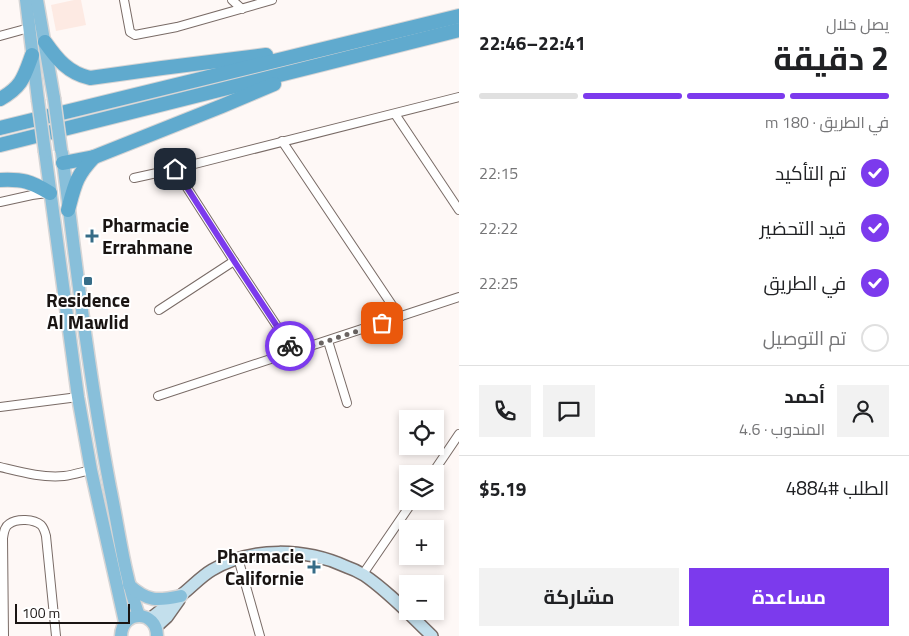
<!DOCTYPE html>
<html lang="ar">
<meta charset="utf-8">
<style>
:root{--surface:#fff;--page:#f2f2f2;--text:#202124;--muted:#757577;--line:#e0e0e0;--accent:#7c3aed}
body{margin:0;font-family:"Titillium Web",Cairo,sans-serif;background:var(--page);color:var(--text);direction:rtl;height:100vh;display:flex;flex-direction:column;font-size:19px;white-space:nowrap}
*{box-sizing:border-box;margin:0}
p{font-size:16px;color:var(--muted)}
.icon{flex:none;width:28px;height:28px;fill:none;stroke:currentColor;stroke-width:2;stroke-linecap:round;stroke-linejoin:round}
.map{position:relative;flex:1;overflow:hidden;direction:ltr}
.drawer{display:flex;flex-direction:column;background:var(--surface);width:450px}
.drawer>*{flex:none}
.controls{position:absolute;left:399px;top:410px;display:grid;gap:10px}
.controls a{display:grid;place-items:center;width:45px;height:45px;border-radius:0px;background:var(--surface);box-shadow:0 2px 8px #0003;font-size:25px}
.scale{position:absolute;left:15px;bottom:12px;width:115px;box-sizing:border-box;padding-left:5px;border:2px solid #1a1513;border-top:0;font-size:14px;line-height:18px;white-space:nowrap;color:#1a1513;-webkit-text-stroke:4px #fff;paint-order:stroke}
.pin{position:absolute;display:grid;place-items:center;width:42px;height:42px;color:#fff;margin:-21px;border-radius:10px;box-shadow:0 2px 8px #0006}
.courier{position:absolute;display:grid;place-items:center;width:50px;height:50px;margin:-25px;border:4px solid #7c3aed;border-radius:50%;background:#fff;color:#222;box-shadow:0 1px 6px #0007}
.head em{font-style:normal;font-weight:700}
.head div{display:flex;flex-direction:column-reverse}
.head{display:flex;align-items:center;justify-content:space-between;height:85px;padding:0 20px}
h1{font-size:32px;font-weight:700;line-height:38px}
.bar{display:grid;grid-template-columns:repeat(4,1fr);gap:8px 5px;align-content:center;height:60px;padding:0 20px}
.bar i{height:6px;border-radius:4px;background:var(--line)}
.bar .selected{background:var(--accent)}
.bar p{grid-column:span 4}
.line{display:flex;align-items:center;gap:12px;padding:0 20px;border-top:1px solid var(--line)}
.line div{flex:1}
.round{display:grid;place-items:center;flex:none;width:52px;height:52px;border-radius:0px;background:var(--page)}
ol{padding:0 20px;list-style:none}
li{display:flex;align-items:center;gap:15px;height:55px}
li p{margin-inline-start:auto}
li .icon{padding:5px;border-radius:50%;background:var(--accent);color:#fff;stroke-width:4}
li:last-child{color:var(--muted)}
li i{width:28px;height:28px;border:2px solid var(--line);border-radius:50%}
.cta{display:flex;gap:10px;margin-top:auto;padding:10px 20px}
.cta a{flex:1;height:58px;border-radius:0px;background:var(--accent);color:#fff;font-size:20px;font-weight:700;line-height:58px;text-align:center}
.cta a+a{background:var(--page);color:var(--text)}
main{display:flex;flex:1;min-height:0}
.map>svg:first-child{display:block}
.built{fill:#fdeae3}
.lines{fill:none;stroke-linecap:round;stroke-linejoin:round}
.minor-casing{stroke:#796b66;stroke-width:10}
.secondary-casing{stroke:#796b66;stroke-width:14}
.primary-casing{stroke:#d6d5d5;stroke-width:15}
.trunk-casing{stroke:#d6d5d5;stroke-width:16}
.minor{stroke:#fff;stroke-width:8}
.secondary{stroke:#c3dfec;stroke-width:11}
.primary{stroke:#88bfda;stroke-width:12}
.trunk{stroke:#60aace;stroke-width:14}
.primary-bridge-casing{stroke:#d6d5d5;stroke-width:15;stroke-linecap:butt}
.primary-bridge{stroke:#88bfda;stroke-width:12}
.done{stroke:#6a6462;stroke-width:5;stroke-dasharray:0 9}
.route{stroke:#7c3aed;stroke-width:6}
.poi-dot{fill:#366c87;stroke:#fff;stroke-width:2}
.labels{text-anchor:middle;stroke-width:4;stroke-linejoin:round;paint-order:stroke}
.poi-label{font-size:19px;font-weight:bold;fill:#1a1513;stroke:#fff;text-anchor:start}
</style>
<main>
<section class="drawer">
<div class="head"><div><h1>2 دقيقة</h1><p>يصل خلال</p></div><em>22:41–22:46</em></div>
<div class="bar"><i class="selected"></i><i class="selected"></i><i class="selected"></i><i></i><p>في الطريق · 180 m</p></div>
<ol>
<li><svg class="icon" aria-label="check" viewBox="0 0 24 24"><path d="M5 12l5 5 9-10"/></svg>تم التأكيد<p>22:15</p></li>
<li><svg class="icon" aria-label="check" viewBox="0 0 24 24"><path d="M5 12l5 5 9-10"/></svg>قيد التحضير<p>22:22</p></li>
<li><svg class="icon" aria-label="check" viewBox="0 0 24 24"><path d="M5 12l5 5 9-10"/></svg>في الطريق<p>22:25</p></li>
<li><i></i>تم التوصيل</li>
</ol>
<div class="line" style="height:90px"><a class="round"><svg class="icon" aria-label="person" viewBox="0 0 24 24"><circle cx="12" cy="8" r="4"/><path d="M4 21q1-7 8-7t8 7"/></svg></a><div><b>أحمد</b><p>المندوب · 4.6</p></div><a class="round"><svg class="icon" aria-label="chat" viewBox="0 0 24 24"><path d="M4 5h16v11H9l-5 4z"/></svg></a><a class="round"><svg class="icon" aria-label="phone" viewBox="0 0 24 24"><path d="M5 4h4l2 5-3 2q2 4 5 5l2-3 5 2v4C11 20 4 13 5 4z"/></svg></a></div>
<div class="line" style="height:65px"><div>الطلب #4884</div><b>$5.19</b></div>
<div class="cta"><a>مساعدة</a><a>مشاركة</a></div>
</section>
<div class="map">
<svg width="459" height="636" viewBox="0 0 459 636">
<rect width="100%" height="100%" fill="#fef8f6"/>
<!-- built -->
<path class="built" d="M74,0H81L86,25L56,31L51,5Z"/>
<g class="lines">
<!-- minor casing -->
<g class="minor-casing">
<g id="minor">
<path d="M124,0L130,32L135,35L177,27L272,0"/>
<path d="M232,0L242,9"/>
<path d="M0,36L29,28"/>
<path d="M395,114L459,210"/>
<path d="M282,141L400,317"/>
<path d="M175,169L234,261L294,352"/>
<path d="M134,178L175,169L459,97"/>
<path d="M0,202L32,195L47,193"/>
<path d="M159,310L234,261"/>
<path d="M328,341L347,403"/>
<path d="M158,396L459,297"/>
<path d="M0,407L78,397"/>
<path d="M0,467C21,472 42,478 64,476C73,475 82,472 91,470"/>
<path d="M432,474L459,434"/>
<path d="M238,558L260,636"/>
<path d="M363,574L413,501"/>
<path d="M4,636L3,538C4,533 4,527 9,524C17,518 34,519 41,525C44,528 45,532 46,536L56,636"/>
</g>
</g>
<!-- secondary casing -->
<g class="secondary-casing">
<g id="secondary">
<path d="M150,619C159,611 170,604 180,596C191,588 200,577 212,570C253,546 305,548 347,567C353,569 359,572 364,575C389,592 410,615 432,636"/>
<path d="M156,627L167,617L179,600"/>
</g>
</g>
<!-- primary casing -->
<g class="primary-casing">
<g id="primary">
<path d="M26,0L38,100"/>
<path d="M37,0L54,98"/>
<path d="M45,152L78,397L91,470L125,622"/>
<path d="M62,153C76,265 89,376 110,487C119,530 124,574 139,616"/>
<path d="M129,585C148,602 157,601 181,596"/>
<path d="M121,636C122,609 157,610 157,636"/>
</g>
</g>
<!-- trunk casing -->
<g class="trunk-casing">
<g id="trunk">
<path d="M45,42C57,59 68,73 90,78L162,68L266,55"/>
<path d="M0,99C22,87 24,77 32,55"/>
<path d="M0,128L459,16"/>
<path d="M0,145L459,30"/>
<path d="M63,163L94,157"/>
<path d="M0,180C23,179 30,181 50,193"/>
<path d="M68,210C75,184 76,176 94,157L222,106L274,84"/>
</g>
</g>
<!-- minor -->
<use href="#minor" class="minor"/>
<!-- secondary -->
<use href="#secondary" class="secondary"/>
<!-- primary -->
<use href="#primary" class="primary"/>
<!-- trunk -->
<use href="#trunk" class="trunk"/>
<!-- primary-bridge casing -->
<g class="primary-bridge-casing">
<g id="primary-bridge">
<path d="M54,98L61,150"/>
<path d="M38,100L45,152"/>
</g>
</g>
<!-- primary-bridge -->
<use href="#primary-bridge" class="primary-bridge"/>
</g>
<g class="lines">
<!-- done -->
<path class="done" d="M290,346L294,352L382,323"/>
<!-- route -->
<path class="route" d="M175,169L236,264L290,346"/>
</g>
<!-- markers -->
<g class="poi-dot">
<path d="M89.5 228.5h5v5h5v5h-5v5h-5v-5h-5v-5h5z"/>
<rect x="83" y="276" width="10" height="10" rx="2.5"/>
<path d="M311.5 559.5h5v5h5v5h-5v5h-5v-5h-5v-5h5z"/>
</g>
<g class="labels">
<!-- poi labels -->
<g class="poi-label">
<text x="102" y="232">Pharmacie<tspan x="102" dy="22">Errahmane</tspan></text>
<text x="88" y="307" text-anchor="middle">Residence<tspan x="88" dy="22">Al Mawlid</tspan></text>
<text x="304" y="563" text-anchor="end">Pharmacie<tspan x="304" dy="22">Californie</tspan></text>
</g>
</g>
</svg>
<div class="controls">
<a><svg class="icon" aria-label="locate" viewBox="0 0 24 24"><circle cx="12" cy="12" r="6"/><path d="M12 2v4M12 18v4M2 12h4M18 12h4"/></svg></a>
<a><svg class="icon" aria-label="layers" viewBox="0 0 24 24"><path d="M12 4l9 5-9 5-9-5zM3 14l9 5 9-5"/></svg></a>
<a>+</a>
<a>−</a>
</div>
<div class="scale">100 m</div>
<div class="pin" style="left:382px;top:323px;background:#ea580c"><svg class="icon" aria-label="bag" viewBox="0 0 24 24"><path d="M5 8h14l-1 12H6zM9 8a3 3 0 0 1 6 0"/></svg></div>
<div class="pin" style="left:175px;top:169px;background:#1f2937"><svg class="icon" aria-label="home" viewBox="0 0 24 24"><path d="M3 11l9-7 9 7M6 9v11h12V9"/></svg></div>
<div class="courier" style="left:290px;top:346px"><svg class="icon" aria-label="bike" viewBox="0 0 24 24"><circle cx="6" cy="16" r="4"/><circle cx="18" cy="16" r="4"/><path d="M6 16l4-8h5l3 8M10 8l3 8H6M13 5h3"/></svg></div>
</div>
</main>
